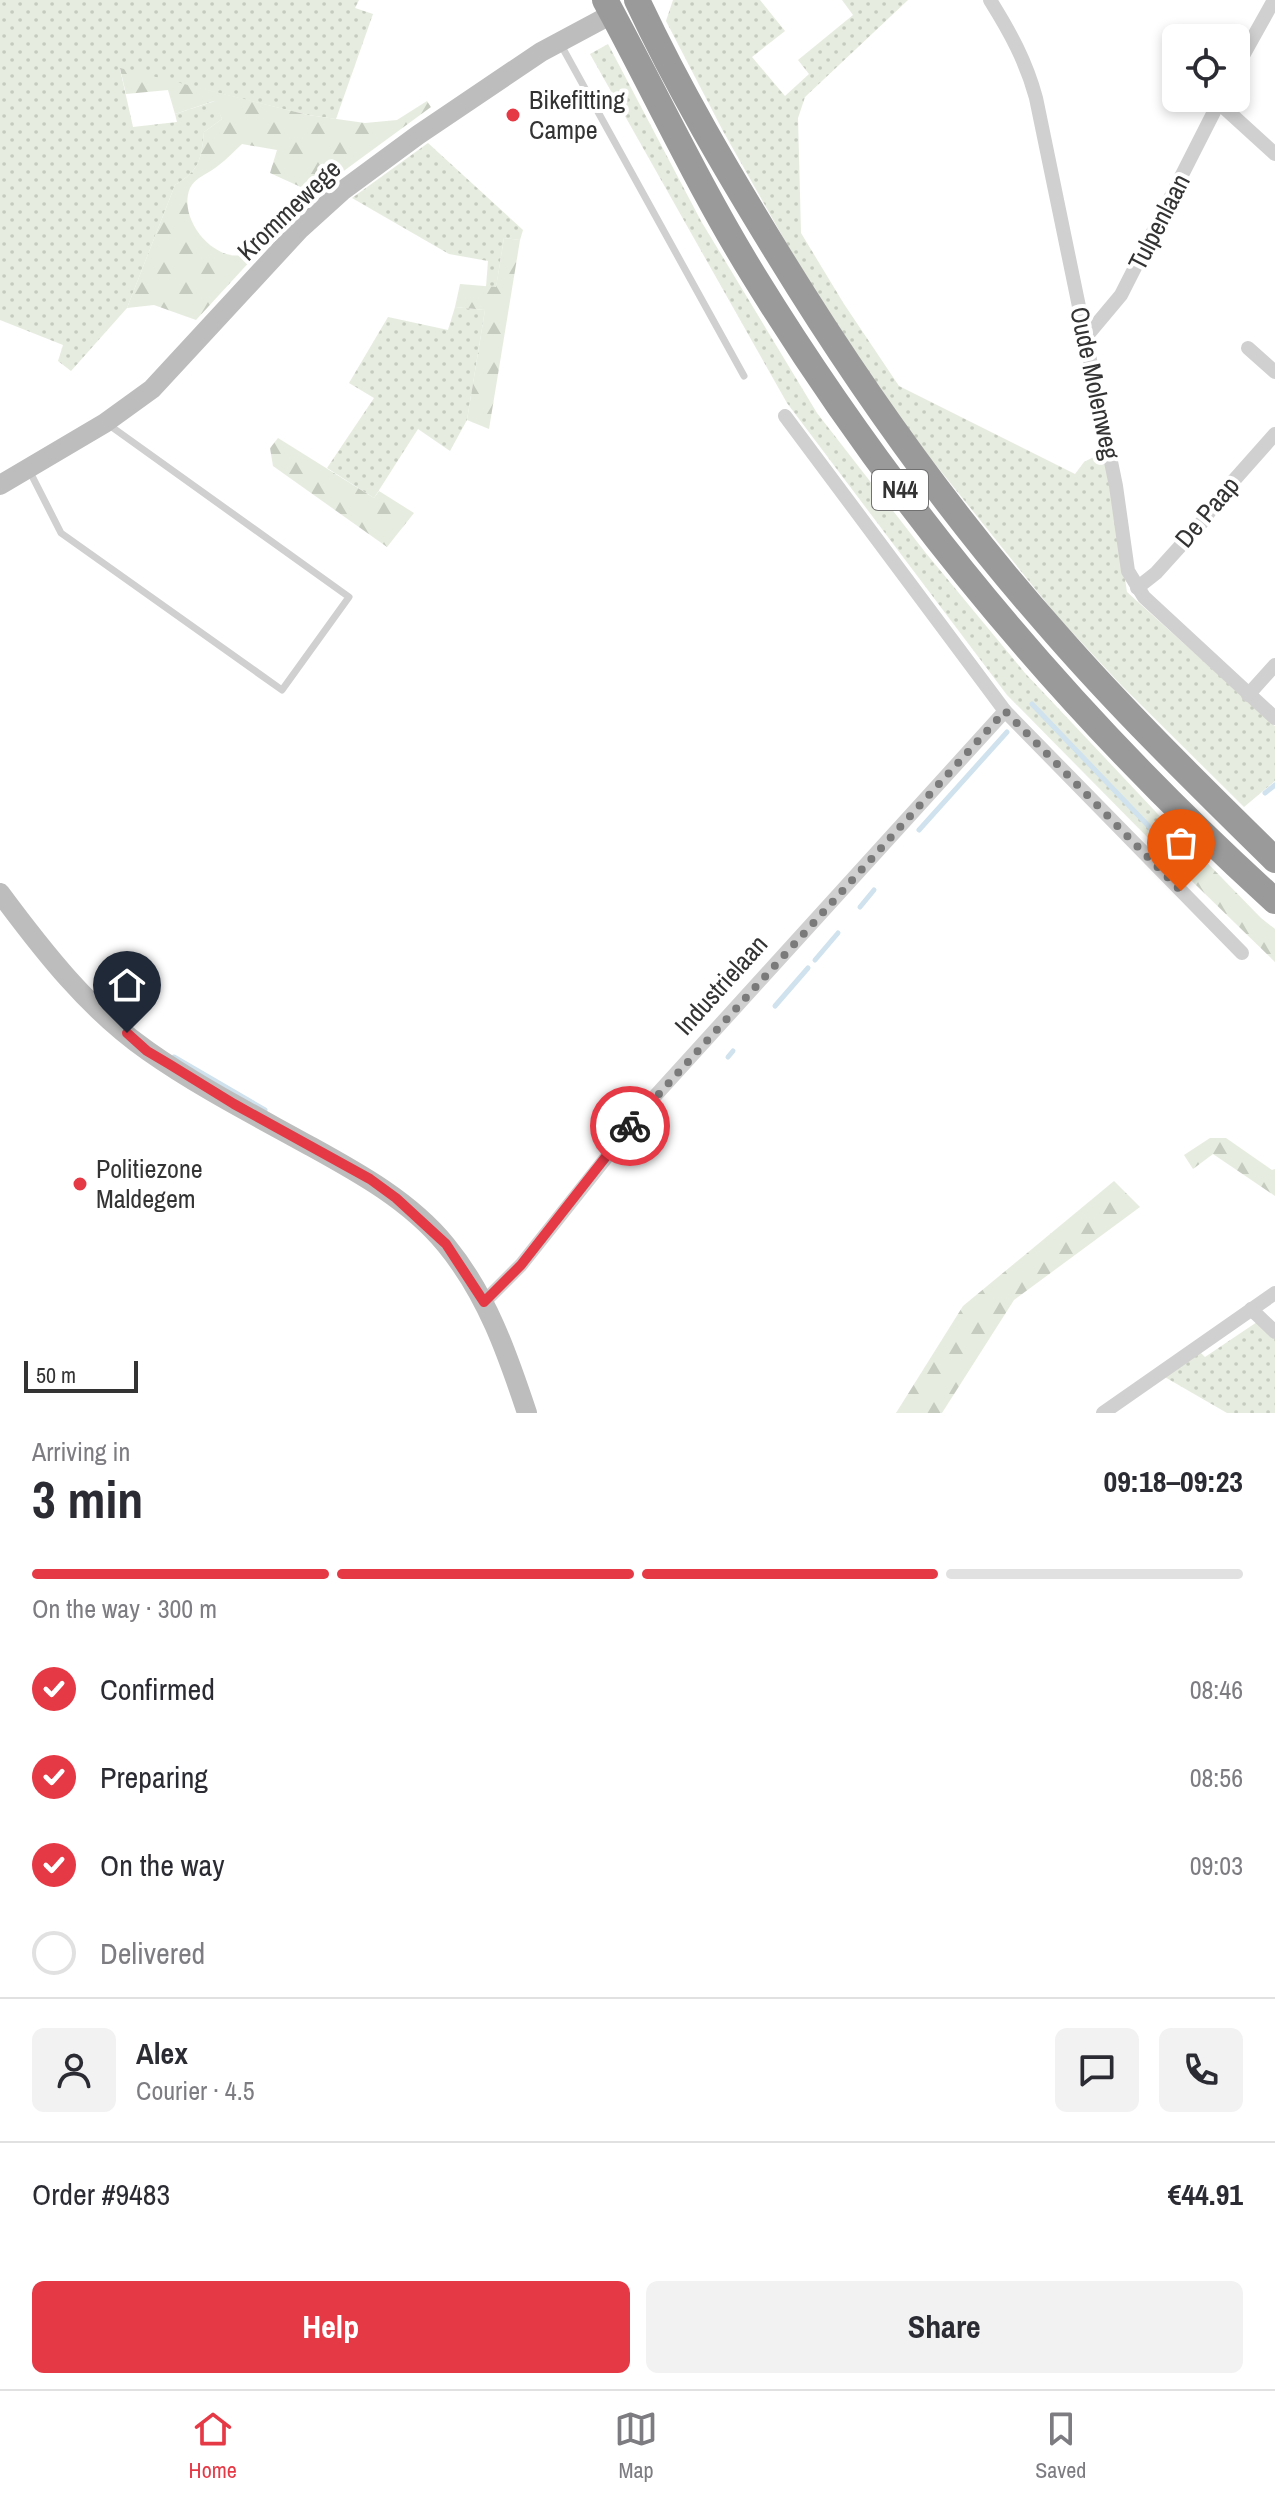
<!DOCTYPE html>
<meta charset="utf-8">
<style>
:root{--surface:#fff;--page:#f2f2f3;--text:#2b2b33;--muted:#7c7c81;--line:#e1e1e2;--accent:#e63946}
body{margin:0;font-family:"Archivo Narrow",sans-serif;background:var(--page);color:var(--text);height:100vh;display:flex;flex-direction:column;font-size:30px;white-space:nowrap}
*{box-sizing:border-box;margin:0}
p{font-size:26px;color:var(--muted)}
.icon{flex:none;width:44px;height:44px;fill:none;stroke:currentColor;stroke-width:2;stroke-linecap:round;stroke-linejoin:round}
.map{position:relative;height:1413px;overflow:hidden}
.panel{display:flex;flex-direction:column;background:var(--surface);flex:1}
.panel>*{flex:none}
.buttons{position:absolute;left:1162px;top:24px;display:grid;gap:16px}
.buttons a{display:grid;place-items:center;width:88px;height:88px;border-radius:12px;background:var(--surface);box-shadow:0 4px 12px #0003;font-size:40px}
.scale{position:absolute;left:24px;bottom:20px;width:114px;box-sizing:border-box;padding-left:8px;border:4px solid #333;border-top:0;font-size:22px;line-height:28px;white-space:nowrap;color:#333;-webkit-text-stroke:6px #fff;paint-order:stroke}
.pin{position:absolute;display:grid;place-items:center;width:68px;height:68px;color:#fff;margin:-82px -34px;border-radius:50% 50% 50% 0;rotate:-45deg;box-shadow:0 0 8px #0007}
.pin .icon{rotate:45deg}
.courier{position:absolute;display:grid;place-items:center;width:80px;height:80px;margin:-40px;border:6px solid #e63946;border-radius:50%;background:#fff;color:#222;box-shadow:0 2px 10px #0007}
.head em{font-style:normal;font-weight:700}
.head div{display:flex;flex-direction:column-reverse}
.head{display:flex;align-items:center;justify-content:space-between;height:136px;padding:0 32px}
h1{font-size:52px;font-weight:700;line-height:60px}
.bar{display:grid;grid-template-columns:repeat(4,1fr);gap:12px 8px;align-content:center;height:96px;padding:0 32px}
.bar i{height:10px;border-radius:6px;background:var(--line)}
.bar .active{background:var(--accent)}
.bar p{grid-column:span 4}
.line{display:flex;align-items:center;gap:20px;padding:0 32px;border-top:2px solid var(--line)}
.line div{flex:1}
.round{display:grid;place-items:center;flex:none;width:84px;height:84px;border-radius:12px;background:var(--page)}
ol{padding:0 32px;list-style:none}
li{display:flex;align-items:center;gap:24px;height:88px}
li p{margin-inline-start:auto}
li .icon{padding:8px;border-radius:50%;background:var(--accent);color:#fff;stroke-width:4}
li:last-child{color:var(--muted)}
li i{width:44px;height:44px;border:4px solid var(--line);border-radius:50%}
.button{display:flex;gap:16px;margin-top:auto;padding:16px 32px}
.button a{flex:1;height:92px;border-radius:12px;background:var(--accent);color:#fff;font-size:32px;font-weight:700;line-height:92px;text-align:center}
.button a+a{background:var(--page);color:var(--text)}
.dock{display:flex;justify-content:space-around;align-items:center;height:112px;border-top:2px solid var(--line);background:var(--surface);font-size:22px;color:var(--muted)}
.dock a{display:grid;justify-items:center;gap:4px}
.dock .active{color:var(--accent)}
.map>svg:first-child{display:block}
.grass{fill:url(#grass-dots)}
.forest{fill:url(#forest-firs)}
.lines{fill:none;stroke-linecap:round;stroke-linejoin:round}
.stream{stroke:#cfe2ee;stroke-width:5}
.lane{stroke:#d0d0d0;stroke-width:7}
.street{stroke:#d0d0d0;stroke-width:14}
.secondary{stroke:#bdbdbd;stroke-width:20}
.highway{stroke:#9a9a9a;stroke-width:26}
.done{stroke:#7a7a7a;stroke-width:8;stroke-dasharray:0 14.4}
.route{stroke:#e63946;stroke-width:10}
.poi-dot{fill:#e63946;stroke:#fff;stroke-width:3}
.labels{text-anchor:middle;stroke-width:8;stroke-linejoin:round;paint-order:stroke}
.shield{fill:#fff;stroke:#707070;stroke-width:2}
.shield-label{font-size:24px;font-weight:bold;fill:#333}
.poi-label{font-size:26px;fill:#333;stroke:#fff;text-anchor:start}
.street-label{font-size:26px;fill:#333;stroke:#fff}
</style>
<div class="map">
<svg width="1275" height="1413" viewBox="0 0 1275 1413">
<defs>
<pattern id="grass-dots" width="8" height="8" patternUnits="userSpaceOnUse" patternTransform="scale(2)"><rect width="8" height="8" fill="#e6ecdf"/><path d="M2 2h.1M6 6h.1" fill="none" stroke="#c6cbc0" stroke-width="1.8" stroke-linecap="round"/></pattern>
<pattern id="forest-firs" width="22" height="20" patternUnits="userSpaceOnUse" patternTransform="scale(2)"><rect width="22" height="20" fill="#e6ecdf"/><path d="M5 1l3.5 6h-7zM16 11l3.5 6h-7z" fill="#c6cbc0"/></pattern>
</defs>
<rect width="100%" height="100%" fill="#fff"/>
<!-- grass -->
<g class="grass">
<path d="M0,0H359L355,8L373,14L336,119L308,115L120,69L133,127L177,122L175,114L215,101L222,119L204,132C201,160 200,170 175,185L127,308L71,371L58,361L63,345L0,320Z"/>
<path d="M673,0H760L785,31L752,57L785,96L809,74L798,60L853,15L842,0H908L805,97L798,118L801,233L844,304L899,386L1075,474L1084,462L1105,451L1127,592L1275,726V781L1244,807L1122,686L1057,616L899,419L801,269L723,131L666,21Z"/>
<path d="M608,44L701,221L817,413L925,552L1025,673L1171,828L1164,836L1162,852L1007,695L787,403L590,54Z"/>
<path d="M428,143L523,230L520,240L504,238L496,288L486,287L488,261L449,254L352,198Z"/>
<path d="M455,307L485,310L467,420L450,451L418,429L374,498L327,468L374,398L349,383L388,317L448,330Z"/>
<path d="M1257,1322L1275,1337V1413H1227L1163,1376L1199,1351L1205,1357Z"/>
</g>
<!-- forest -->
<g class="forest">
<path d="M120,68L308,115L365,123L397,120L427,101L431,107L345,170L316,194L270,173L277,150L242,144C234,151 227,159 219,165C210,173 195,177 190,188C176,221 220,269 249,252C258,247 265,236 272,230L276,233L196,320L154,305L127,308L175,185C200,170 201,160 204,132L222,119L214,101L175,114L168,90L126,94Z"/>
<path d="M504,238L520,240L489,429L467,420L485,310L455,307L460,284L496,287Z"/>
<path d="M278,438L374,498L379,491L414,513L387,547L273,466L270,448Z"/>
<path d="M1171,828L1183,838L1261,918L1275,929V962L1162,852L1164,836Z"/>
<path d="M1210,1138H1226L1272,1170L1275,1169V1196L1213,1154L1193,1169L1184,1155Z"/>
<path d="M1114,1181L1140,1207L1014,1300L942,1413H896L963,1306Z"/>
</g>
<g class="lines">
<!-- stream -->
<g class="stream">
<path d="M1032,704L1160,838L1169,842L1182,855"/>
<path d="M1265,793L1275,785"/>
<path d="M919,830L1007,732"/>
<path d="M860,907L874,890"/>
<path d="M815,960L838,933"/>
<path d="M775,1006L808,968"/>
<path d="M174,1057L265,1110"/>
<path d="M728,1057L733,1051"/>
</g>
<!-- lane -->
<g class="lane">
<path d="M561,45L744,376"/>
<path d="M29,470L61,533L282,690L349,597L109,425"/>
</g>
<!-- street -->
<g class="street">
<path d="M990,0C1010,32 1026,61 1036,98L1116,486L1128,571L1144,597L1275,718"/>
<path d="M1236,68L1274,0"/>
<path d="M1219,103L1275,154"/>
<path d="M1085,338L1121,295L1221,98"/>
<path d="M1248,348L1275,372"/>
<path d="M785,416L1005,711L1242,953"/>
<path d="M1137,588L1156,573L1203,521L1220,496L1275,434"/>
<path d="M1248,695L1275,665"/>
<path d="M484,1302L521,1265L656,1095L1005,711"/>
<path d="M1251,1309L1275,1332"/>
<path d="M1103,1413L1275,1293"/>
</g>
<!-- secondary -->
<g class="secondary">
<path d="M0,485L105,423L152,389L300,229L342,191L418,135L541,52L612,14"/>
<path d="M0,893C43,951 89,1010 148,1051C199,1087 256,1116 310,1146C359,1173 410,1201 446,1245C487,1295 507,1353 527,1413"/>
</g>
<!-- highway -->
<g class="highway">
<path d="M605,0C655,92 699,187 754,276C897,508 1073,718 1275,901"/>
<path d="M637,0C678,88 727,171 778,254C860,388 951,516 1056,634C1125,713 1200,786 1275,860"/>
</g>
</g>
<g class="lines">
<!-- done -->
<path class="done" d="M630,1126L1005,711L1181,891"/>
<!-- route -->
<path class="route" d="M127,1033L147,1051L169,1064L234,1104L370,1179L396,1198L446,1244L484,1302L521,1265L630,1126"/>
</g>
<!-- markers -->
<g class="poi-dot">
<circle cx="513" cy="115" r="8"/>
<circle cx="80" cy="1184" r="8"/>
</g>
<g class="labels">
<!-- shield labels -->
<rect class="shield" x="872" y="470" width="56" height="40" rx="6"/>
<g class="shield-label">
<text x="900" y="498">N44</text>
</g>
<!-- poi labels -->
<g class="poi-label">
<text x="529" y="109">Bikefitting<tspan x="529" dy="30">Campe</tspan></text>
<text x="96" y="1178">Politiezone<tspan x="96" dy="30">Maldegem</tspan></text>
</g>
<!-- street labels -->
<g class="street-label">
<text transform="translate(289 210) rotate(-44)" y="9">Krommewege</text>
<text transform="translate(1159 222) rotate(-63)" y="9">Tulpenlaan</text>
<text transform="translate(1095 383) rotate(78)" y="9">Oude Molenweg</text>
<text transform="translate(1207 512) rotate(-50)" y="9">De Paap</text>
<text transform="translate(721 985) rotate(-48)" y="9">Industrielaan</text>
</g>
</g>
</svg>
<div class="buttons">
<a><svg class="icon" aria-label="locate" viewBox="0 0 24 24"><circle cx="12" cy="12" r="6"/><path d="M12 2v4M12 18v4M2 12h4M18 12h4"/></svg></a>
</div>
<div class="scale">50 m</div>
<div class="pin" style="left:1181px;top:891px;background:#ea580c"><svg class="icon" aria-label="bag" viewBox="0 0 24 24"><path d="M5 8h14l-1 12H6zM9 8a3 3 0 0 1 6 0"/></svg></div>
<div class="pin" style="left:127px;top:1033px;background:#1f2937"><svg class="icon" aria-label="home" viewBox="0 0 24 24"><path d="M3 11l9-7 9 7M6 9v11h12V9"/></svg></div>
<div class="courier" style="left:630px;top:1126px"><svg class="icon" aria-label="bike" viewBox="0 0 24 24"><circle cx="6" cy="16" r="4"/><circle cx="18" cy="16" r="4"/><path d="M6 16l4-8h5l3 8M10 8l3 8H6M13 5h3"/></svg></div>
</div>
<section class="panel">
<div class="head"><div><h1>3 min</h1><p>Arriving in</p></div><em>09:18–09:23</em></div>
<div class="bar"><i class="active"></i><i class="active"></i><i class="active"></i><i></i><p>On the way · 300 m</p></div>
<ol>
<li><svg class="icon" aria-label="check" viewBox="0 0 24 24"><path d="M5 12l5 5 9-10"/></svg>Confirmed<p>08:46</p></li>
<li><svg class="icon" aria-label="check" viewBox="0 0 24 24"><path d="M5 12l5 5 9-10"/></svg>Preparing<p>08:56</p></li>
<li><svg class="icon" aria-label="check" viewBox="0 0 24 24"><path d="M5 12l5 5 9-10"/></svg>On the way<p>09:03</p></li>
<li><i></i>Delivered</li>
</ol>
<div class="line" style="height:144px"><a class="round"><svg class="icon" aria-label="person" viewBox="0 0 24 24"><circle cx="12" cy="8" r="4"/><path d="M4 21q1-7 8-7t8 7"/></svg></a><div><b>Alex</b><p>Courier · 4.5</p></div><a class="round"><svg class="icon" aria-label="chat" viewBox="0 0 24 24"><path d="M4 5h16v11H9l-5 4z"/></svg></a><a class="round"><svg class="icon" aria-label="phone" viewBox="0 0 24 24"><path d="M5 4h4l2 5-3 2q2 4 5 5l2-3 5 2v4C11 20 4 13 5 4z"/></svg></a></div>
<div class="line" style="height:104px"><div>Order #9483</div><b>€44.91</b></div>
<div class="button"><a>Help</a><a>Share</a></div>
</section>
<nav class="dock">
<a class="active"><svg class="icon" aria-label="home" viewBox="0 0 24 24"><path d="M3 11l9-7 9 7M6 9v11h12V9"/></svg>Home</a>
<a><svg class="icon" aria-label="map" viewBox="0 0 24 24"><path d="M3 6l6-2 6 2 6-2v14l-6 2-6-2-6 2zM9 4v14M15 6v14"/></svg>Map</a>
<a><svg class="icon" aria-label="saved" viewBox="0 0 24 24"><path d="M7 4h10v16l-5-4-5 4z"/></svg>Saved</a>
</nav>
